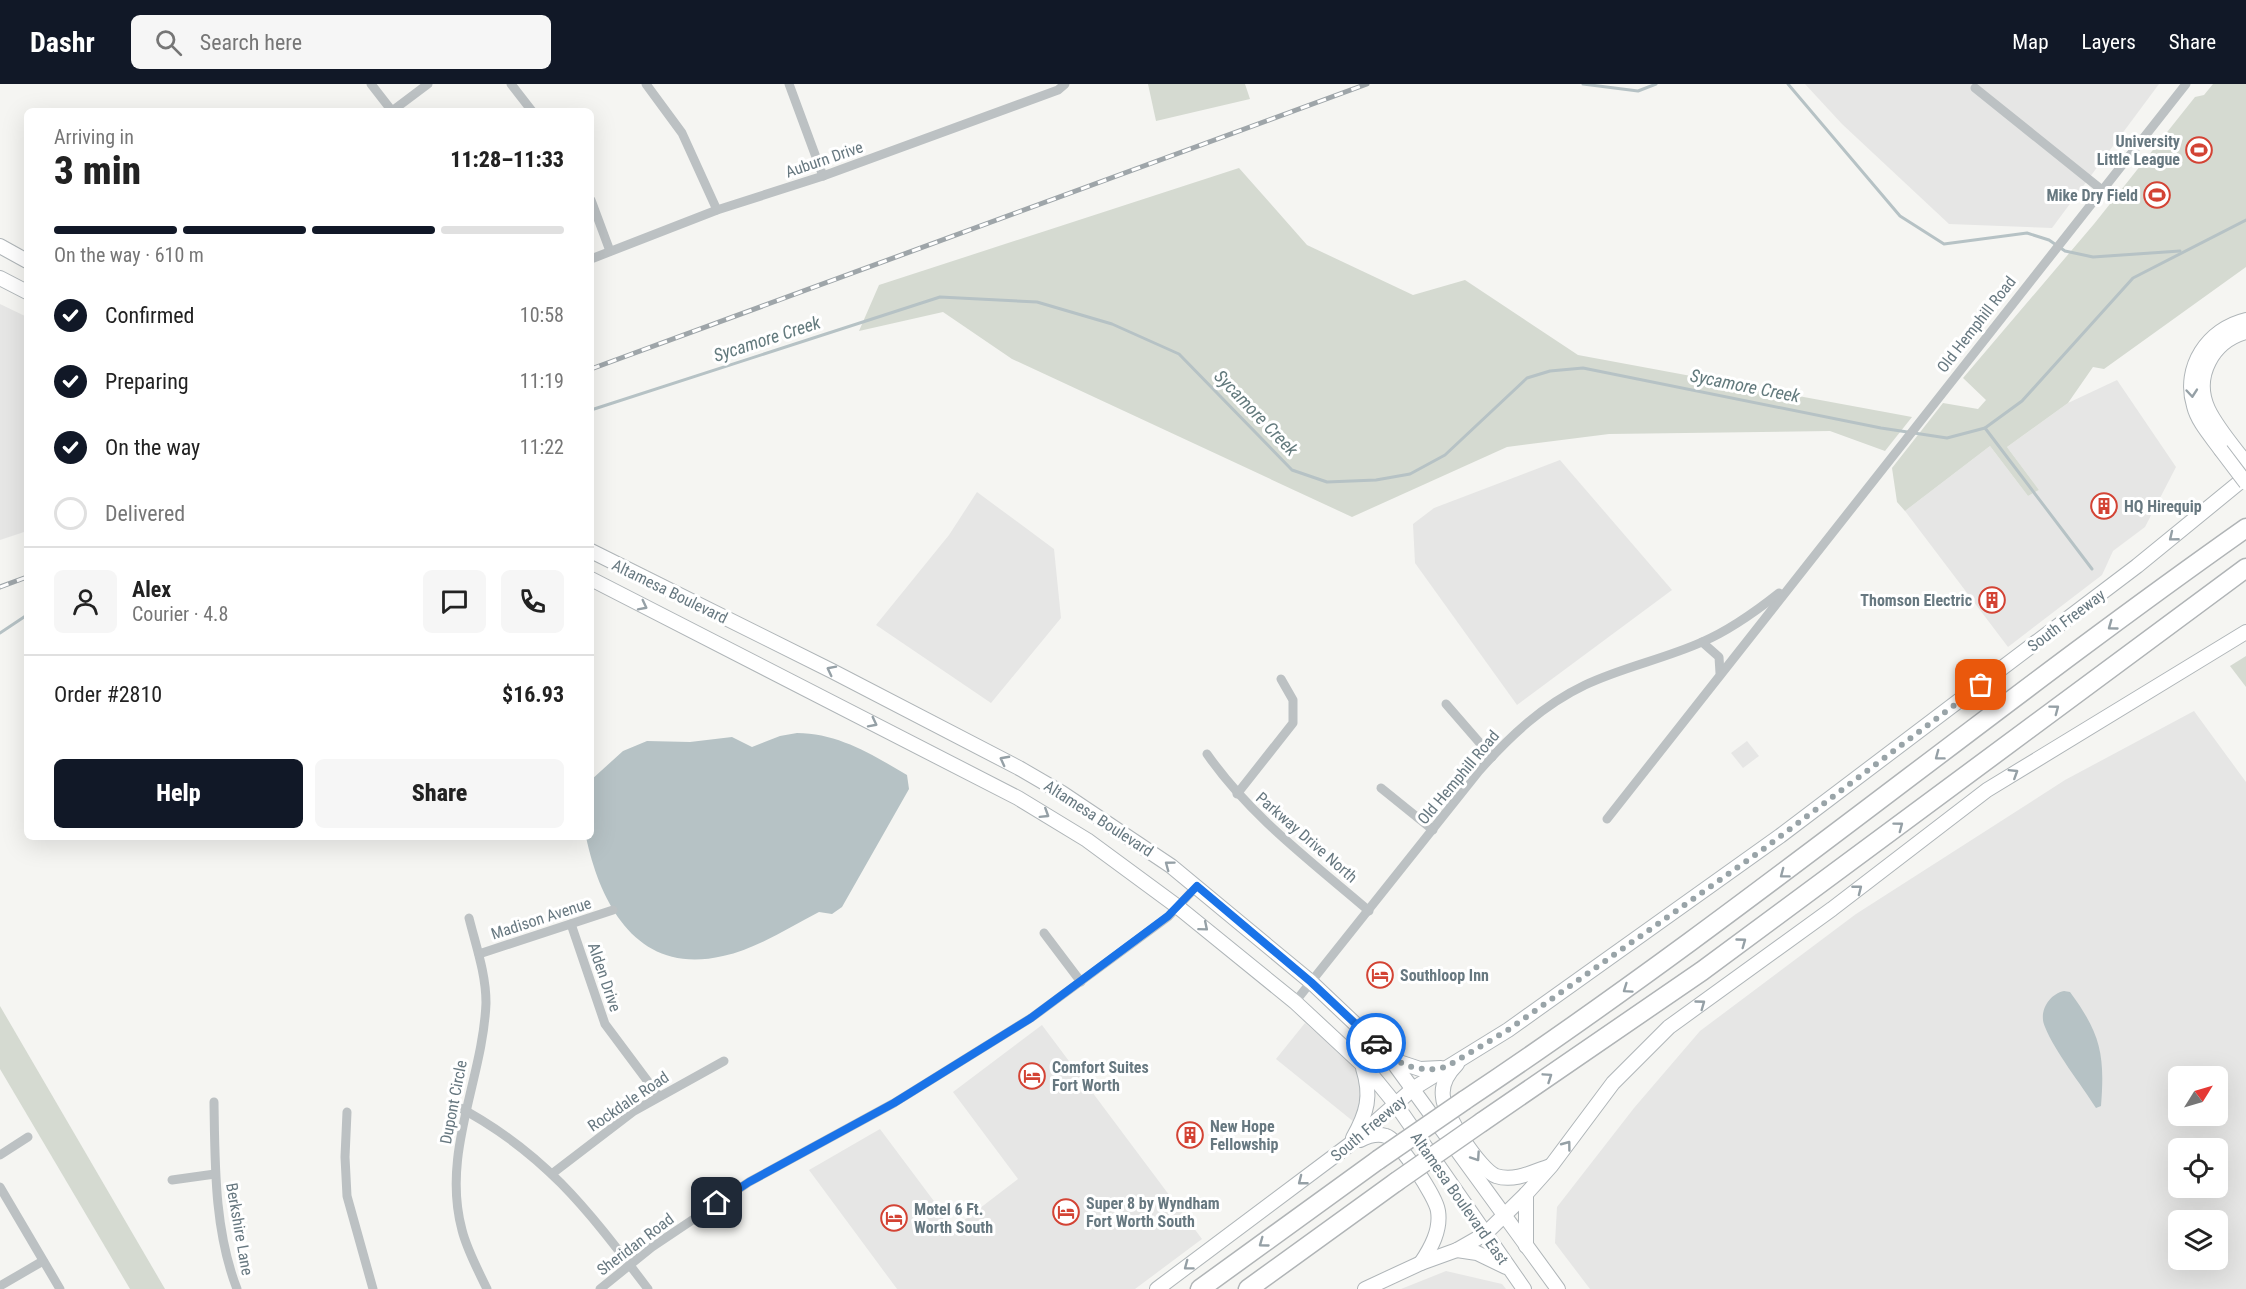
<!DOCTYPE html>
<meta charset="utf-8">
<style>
:root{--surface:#fff;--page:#f6f6f6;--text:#222;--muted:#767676;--line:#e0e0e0;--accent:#111827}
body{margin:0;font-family:"Roboto Condensed",sans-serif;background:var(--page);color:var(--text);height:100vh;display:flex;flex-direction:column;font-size:22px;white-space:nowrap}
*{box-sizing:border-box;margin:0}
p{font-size:20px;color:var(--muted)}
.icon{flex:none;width:33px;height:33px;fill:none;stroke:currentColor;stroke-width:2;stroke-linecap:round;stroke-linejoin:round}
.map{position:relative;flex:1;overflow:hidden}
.side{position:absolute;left:24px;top:24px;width:570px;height:732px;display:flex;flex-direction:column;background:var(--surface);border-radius:9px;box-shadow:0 6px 24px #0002}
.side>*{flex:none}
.needle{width:39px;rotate:53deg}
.tools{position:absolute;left:2168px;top:982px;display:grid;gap:12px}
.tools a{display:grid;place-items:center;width:60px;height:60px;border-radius:9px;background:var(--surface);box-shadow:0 6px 24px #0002;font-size:30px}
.pin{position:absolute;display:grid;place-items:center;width:51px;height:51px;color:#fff;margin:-26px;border-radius:12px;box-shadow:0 3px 9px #0006}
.courier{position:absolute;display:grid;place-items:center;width:60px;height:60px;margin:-30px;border:4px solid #1a73e8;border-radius:50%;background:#fff;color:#222;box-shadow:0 2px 8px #0007}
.summary em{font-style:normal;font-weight:800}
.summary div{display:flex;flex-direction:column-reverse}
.summary{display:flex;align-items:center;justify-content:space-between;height:102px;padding:0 30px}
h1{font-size:39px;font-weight:800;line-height:45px}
.bar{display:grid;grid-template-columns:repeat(4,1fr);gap:9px 6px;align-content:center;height:72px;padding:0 30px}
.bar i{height:8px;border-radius:4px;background:var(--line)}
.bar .active{background:var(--accent)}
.bar p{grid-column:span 4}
.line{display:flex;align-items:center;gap:15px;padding:0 30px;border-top:2px solid var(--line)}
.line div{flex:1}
.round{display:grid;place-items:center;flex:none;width:63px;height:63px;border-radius:9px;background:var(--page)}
ol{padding:0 30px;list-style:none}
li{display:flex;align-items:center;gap:18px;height:66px}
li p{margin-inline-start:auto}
li .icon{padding:6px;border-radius:50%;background:var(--accent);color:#fff;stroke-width:4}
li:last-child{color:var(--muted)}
li i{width:33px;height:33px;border:3px solid var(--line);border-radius:50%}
.button{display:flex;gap:12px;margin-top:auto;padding:12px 30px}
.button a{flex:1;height:69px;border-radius:9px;background:var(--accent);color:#fff;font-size:24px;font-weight:800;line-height:69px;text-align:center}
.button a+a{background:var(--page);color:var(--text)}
header{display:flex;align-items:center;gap:36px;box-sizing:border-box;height:84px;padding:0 30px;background:var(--accent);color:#fff}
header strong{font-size:28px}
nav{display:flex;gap:33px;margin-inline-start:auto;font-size:21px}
.search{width:420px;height:54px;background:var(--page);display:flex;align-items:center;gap:15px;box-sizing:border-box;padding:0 21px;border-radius:9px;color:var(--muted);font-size:22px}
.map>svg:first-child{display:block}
.built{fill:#e6e6e5;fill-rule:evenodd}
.green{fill:#d5dad1}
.water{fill:#b6c2c5}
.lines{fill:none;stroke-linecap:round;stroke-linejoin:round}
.stream{stroke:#b6c2c5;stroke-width:3}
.secondary-casing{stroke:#afb5b8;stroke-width:16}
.highway-casing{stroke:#b0b4b6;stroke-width:21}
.street{stroke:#bcc1c3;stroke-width:9}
.secondary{stroke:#fff;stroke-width:14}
.highway{stroke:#fff;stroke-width:18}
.rail-casing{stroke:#9ea5a9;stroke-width:5}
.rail{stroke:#fff;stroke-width:3;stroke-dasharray:9;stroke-linecap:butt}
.secondary-bridge-casing{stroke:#afb5b8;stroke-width:16;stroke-linecap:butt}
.highway-bridge-casing{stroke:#b0b4b6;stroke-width:21;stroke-linecap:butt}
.secondary-bridge{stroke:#fff;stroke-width:14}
.highway-bridge{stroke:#fff;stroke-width:18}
.oneway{stroke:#95a0a6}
.done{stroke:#99a4a8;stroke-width:6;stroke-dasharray:0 10.8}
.route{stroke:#1a73e8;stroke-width:8}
.labels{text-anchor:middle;stroke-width:6;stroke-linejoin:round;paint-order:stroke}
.poi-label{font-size:16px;font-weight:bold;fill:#677880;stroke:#fff;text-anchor:start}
.street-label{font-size:16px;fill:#677880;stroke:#fff}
.water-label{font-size:18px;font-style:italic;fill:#637a7d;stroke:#fff}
</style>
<header>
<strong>Dashr</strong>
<div class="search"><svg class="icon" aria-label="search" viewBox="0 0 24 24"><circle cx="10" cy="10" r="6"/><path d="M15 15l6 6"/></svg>Search here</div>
<nav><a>Map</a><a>Layers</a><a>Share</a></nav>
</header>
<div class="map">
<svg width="2246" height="1205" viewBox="0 0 2246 1205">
<rect width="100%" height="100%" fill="#f5f5f2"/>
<!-- built -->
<g class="built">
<path d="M1805,0H2159L2052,144L1949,140L1842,40Z"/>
<path d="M0,220L27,233V447L0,456Z"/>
<path d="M2117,296L2176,383L2145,443L2113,467L2102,491L2008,563L1905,427L1990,362L2028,412L2039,406L2007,363L2068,319Z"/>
<path d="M1560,376L1672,506L1517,621L1415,479L1413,440L1434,424Z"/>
<path d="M977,408L1054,465L1061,534L991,619L876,541L949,451Z"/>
<path d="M2194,627L2246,698V1205H1590L1555,1159L1557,1123L1634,1024L1700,947L1856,830L2065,696ZM2178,993H2217V1032H2178ZM2178,1065H2217V1104H2178ZM2178,1137H2217V1176H2178Z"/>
<path d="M1747,657L1759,672L1743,684L1731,669Z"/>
<path d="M1305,939L1355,982L1364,998L1363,1027L1354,1038L1276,975Z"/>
<path d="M1042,941L1202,1155L1135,1205H897L809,1086L880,1045L954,1144L1018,1095L953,1008Z"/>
<path d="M1446,1187L1502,1200L1506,1205H1401Z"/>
</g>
<!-- green -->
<g class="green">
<path d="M1148,0H1245L1250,15L1156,37Z"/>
<path d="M2213,0H2246V183L2104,285L2093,283L2068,319L2007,363L2039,406L2028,412L1990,362L1905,427L1897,418L1892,384L1943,319L1978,325L1986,316L1963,294L2094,140L2195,13L2204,11Z"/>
<path d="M1239,84L1307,161L1413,211L1465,196L1578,271L1912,333L1885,367L1830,347L1609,350L1507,363L1352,433L1012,275L943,228L859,247L879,201Z"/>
<path d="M2246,572V603L2230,582Z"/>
<path d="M0,922L165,1205H130L0,985Z"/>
</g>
<!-- water -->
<g class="water">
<path d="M797,649C838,649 873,671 907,691L909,705L842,823L832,830L819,828C788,844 756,865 723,872C639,892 601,823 586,753H591V696L623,667L647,657L690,658L732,653L752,663L780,652Z"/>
<path d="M2064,907L2070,908C2101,950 2105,971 2101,1022L2096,1024C2081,1000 2055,968 2045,943C2038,928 2049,910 2064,907Z"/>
</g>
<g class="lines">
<!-- stream -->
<g class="stream">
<path d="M1583,0L1638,7L1656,0"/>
<path d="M1788,0L1900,132L1944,160L2027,149L2049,156L2065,167L2093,173L2180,167"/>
<path d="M591,326L940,213L1037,218L1112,240L1179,270L1292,386L1327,398L1376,396L1410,390L1445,371L1527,294L1550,287L1583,284L1881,344L1947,354L1985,344L2022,317L2133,194L2246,136"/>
<path d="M1985,344L2092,485"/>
<path d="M0,549L27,531"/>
</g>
<!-- secondary casing -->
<g class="secondary-casing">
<g id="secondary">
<path d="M0,162L27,177"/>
<path d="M0,194L27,208"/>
<path d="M2246,248C2213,257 2193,292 2208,325C2217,344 2233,362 2246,379"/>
<path d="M2221,366C2211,352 2198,338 2194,322C2182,283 2208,245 2246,236"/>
<path d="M591,467L832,587L1019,684L1062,709L1171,782L1311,898L1387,970L1558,1205"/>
<path d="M591,495L1018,714L1087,756L1178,823L1295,918L1366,984L1397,1022L1524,1205"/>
<path d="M1393,976L1420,985L1441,984"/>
<path d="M1457,980C1448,989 1441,1000 1443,1013C1444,1030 1480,1086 1496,1092C1514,1098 1533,1088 1550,1082"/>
<path d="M1353,1054C1367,1029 1372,1012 1363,984"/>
<path d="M1360,1056C1368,1052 1377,1049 1386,1052C1399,1056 1436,1113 1438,1127C1441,1146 1431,1164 1421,1179"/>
<path d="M1526,1110V1162"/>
<path d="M1457,1166L1477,1169L1506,1183"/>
<path d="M1157,1205L1349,1061L1414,1004L1508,946L1780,752L2137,482L2246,393"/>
<path d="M1365,1205L1421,1179L1457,1166L1485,1150L1526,1110L1551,1082L1613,999L1669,943L1832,825L1987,706L2246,548"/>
</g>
</g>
<!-- highway casing -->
<g class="highway-casing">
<g id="highway">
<path d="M1465,1016C1734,837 1982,630 2246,444"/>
<path d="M1482,1038L1702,887L2246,484"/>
<path d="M1200,1205L1378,1076"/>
<path d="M1248,1205L1396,1098"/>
</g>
</g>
<!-- street -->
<g class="street">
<path d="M371,0L392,27"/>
<path d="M511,0L532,27"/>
<path d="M646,0L682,49L717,126"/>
<path d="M789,0L823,92"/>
<path d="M1975,4L2102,106"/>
<path d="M392,27L428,0"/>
<path d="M591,116L610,167"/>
<path d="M591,175L717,126L823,92L1058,6L1065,0"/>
<path d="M1702,558L1719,573L1720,589"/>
<path d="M1446,620L1492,673"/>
<path d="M1207,670C1251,733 1311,777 1369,827"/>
<path d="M1381,704L1433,746"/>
<path d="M1237,710L1293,639V616L1281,595"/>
<path d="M1607,735L2186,0"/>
<path d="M469,834C476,862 486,890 486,919C483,995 441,1069 462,1146C467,1166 478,1186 487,1205"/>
<path d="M571,840L605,940L658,1011"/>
<path d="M1044,849L1081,898"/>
<path d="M479,870L613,826"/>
<path d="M1295,918L1479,687C1510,652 1543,621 1585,601C1623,583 1664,575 1702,558C1730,546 1755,528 1779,509"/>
<path d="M214,1018C215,1079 214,1146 237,1205"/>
<path d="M453,1020C544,1067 588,1126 648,1205"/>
<path d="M347,1028L345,1073L347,1112L373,1205"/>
<path d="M0,1071L28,1053"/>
<path d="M553,1089L634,1027L724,977"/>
<path d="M172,1096L215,1090"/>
<path d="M0,1103L60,1205"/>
<path d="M0,1202L43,1177"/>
<path d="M600,1205L652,1163L749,1098L894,1019L1031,934L1168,833L1197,802"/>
</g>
<!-- secondary -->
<use href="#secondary" class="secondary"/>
<!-- highway -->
<use href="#highway" class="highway"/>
<!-- rail casing -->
<g class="rail-casing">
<g id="rail">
<path d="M591,285L1367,0"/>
<path d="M0,503L27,493"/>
</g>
</g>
<!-- rail -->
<use href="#rail" class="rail"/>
<!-- secondary-bridge casing -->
<g class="secondary-bridge-casing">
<path id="secondary-bridge" d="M2221,366L2246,399"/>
</g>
<!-- highway-bridge casing -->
<g class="highway-bridge-casing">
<g id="highway-bridge">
<path d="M1378,1076L1465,1016"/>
<path d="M1396,1098L1482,1038"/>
</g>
</g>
<!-- secondary-bridge -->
<use href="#secondary-bridge" class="secondary-bridge"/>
<!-- highway-bridge -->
<use href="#highway-bridge" class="highway-bridge"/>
</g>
<!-- one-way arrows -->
<defs><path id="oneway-chevron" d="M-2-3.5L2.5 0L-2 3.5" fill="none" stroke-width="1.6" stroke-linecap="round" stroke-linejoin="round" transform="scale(1.5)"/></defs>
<g class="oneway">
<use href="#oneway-chevron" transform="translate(2192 309) rotate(85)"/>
<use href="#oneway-chevron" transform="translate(2173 453) rotate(141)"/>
<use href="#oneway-chevron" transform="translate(643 522) rotate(27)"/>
<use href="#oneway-chevron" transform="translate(2112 542) rotate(144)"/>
<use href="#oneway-chevron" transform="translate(831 586) rotate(-153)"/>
<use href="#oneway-chevron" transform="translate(2055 625) rotate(-37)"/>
<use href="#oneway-chevron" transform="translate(873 639) rotate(27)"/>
<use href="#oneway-chevron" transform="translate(1939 672) rotate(143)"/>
<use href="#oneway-chevron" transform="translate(1004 676) rotate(-152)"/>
<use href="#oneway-chevron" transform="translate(2014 689) rotate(-32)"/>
<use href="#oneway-chevron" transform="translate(1045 730) rotate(32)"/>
<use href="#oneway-chevron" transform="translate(1899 742) rotate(-37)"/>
<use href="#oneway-chevron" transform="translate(1169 781) rotate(-143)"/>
<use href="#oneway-chevron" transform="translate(1784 790) rotate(143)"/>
<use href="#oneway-chevron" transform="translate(1858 805) rotate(-38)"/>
<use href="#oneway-chevron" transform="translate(1204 843) rotate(40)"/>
<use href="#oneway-chevron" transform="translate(1742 858) rotate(-36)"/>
<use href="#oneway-chevron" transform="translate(1627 905) rotate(145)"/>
<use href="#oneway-chevron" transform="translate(1701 920) rotate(-36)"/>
<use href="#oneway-chevron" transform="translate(1548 993) rotate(-34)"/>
<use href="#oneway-chevron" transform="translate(1567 1061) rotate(-53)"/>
<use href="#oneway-chevron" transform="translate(1476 1073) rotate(56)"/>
<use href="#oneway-chevron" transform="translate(1302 1097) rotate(142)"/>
<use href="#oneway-chevron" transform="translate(1263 1159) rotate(144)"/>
<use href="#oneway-chevron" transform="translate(1188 1182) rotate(143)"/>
</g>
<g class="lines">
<!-- done -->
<path class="done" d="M1376,959L1391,974L1408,982L1428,986L1446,983L1508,946L1762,766L1981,601"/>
<!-- route -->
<path class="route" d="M717,1119L749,1098L894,1019L1031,934L1168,832L1197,802L1311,898L1376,959"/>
</g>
<!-- icons -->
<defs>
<g id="stadium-ring" transform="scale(1.35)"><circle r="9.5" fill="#fff" stroke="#d34334" stroke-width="1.5"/><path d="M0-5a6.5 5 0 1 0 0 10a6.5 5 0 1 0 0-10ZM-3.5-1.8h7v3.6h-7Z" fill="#d34334"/></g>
<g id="building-ring" transform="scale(1.35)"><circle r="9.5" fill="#fff" stroke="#d34334" stroke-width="1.5"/><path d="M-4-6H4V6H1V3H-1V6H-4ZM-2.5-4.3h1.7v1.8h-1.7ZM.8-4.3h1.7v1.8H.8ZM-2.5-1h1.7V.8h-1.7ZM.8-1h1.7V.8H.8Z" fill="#d34334"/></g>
<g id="hotel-ring" transform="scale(1.35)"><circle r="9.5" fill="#fff" stroke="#d34334" stroke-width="1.5"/><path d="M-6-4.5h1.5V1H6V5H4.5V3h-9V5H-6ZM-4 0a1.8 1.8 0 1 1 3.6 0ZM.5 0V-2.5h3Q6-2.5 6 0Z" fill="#d34334"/></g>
</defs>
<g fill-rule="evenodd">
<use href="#stadium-ring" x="2199" y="66"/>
<use href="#stadium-ring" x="2157" y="111"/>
<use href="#building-ring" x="2104" y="422"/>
<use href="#building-ring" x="1992" y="516"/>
<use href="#hotel-ring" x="1380" y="891"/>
<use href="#hotel-ring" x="1032" y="992"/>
<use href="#building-ring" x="1190" y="1051"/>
<use href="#hotel-ring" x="1066" y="1128"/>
<use href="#hotel-ring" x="894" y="1134"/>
</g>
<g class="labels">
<!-- poi labels -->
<g class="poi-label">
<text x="2180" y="63" text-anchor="end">University<tspan x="2180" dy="18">Little League</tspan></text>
<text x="2138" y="117" text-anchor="end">Mike Dry Field</text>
<text x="2124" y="428">HQ Hirequip</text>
<text x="1972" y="522" text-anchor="end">Thomson Electric</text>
<text x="1400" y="897">Southloop Inn</text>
<text x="1052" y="989">Comfort Suites<tspan x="1052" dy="18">Fort Worth</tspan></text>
<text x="1210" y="1048">New Hope<tspan x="1210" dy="18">Fellowship</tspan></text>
<text x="1086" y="1125">Super 8 by Wyndham<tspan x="1086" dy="18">Fort Worth South</tspan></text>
<text x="914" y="1131">Motel 6 Ft.<tspan x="914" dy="18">Worth South</tspan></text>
</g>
<!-- street labels -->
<g class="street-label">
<text transform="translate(824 75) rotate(-19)" y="6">Auburn Drive</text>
<text transform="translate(1976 240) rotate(-52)" y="6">Old Hemphill Road</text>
<text transform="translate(670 507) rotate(26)" y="6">Altamesa Boulevard</text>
<text transform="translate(2066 536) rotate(-37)" y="6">South Freeway</text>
<text transform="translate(1458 693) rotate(-50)" y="6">Old Hemphill Road</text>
<text transform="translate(1099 734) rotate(33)" y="6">Altamesa Boulevard</text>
<text transform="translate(1307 753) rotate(41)" y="6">Parkway Drive North</text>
<text transform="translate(541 834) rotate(-18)" y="6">Madison Avenue</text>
<text transform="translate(605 893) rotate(71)" y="6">Alden Drive</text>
<text transform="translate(628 1017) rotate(-34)" y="6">Rockdale Road</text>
<text transform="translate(453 1018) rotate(-79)" y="6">Dupont Circle</text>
<text transform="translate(1368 1044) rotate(-40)" y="6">South Freeway</text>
<text transform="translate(1460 1114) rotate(55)" y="6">Altamesa Boulevard East</text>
<text transform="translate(240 1145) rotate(80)" y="6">Berkshire Lane</text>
<text transform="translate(635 1160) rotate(-37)" y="6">Sheridan Road</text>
</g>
<!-- water labels -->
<g class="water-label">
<text transform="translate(767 255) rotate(-18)" y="6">Sycamore Creek</text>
<text transform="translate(1745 302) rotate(11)" y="6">Sycamore Creek</text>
<text transform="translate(1256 329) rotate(46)" y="6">Sycamore Creek</text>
</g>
</g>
</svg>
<div class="tools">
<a><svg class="needle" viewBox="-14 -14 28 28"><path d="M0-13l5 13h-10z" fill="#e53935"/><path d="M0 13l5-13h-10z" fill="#767676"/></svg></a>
<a><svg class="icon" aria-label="locate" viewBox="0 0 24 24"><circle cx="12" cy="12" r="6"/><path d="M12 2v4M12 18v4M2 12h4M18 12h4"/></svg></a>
<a><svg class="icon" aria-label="layers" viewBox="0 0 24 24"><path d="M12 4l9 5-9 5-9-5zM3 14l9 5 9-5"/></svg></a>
</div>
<div class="pin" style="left:1981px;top:601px;background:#ea580c"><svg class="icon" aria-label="bag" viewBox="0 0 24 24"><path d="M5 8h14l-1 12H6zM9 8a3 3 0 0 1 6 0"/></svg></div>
<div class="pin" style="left:717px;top:1119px;background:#1f2937"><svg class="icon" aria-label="home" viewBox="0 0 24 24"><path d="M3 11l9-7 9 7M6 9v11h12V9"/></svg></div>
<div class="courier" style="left:1376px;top:959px"><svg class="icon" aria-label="car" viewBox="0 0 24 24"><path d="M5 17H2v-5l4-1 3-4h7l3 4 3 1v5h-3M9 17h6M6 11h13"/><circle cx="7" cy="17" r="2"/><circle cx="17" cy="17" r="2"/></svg></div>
<section class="side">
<div class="summary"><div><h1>3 min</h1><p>Arriving in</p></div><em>11:28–11:33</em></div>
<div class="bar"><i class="active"></i><i class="active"></i><i class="active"></i><i></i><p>On the way · 610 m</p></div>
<ol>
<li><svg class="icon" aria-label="check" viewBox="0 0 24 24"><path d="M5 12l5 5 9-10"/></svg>Confirmed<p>10:58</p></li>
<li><svg class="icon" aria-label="check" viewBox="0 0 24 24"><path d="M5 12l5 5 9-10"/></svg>Preparing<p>11:19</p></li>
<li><svg class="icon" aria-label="check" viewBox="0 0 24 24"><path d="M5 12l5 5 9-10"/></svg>On the way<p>11:22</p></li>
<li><i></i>Delivered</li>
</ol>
<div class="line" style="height:108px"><a class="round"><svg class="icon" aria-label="person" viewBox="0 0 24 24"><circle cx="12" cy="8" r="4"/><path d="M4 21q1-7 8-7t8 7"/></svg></a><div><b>Alex</b><p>Courier · 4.8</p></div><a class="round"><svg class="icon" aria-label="chat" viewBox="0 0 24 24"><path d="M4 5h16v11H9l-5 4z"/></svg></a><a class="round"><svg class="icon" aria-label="phone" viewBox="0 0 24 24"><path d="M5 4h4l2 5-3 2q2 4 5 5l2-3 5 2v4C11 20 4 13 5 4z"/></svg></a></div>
<div class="line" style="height:78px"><div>Order #2810</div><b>$16.93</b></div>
<div class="button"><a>Help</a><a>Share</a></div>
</section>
</div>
